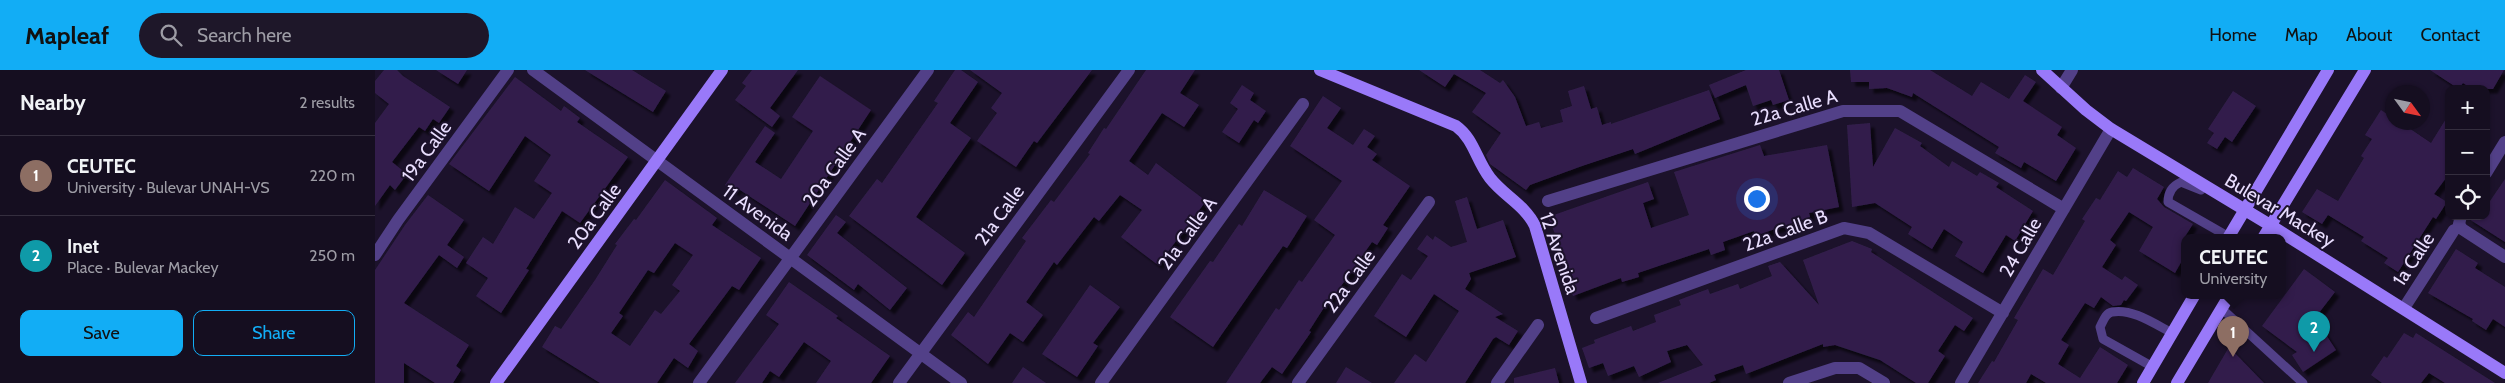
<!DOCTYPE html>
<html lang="en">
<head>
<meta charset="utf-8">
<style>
  :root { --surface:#150e20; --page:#1e1729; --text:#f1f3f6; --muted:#9d9ca5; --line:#342e3e; --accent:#12adf5 }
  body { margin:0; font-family:Cabin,sans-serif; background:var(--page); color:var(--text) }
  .controls { position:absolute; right:15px; top:15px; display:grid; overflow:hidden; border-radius:10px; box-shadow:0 1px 4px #0004 }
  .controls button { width:45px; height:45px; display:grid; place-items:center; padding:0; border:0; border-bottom:1px solid var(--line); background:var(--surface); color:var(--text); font:25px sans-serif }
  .compass { position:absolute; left:2010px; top:15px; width:45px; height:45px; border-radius:50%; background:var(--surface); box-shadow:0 1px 4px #0004; rotate:123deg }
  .you { position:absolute; left:1381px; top:128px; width:18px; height:18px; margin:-12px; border:4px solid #fff; border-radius:50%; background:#1a73e8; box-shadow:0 0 0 8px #1a73e833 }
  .badge { display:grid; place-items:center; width:32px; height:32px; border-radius:50%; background:var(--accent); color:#fff; font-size:16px; font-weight:700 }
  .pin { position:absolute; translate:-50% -41px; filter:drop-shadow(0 1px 2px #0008) }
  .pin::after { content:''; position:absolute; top:26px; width:18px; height:15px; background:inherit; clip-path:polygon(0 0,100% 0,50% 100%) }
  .popup { position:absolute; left:1806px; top:164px; width:105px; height:65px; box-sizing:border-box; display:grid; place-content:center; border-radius:10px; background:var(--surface); filter:drop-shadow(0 1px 4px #0005); font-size:16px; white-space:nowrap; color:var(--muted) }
  .popup b { font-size:19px; color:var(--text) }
  .popup::after { content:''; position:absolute; left:50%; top:100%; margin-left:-10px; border:10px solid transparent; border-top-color:var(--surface) }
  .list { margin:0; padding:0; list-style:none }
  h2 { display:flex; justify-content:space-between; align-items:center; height:65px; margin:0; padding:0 20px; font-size:21px }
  h2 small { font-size:16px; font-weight:400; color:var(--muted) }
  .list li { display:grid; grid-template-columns:32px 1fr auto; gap:15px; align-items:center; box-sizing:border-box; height:80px; padding:0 20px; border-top:1px solid var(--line) }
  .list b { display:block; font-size:19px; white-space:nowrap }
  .list p { margin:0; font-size:16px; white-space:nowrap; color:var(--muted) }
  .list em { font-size:16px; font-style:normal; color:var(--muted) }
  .actions { display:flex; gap:10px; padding:15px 20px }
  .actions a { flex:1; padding:11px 0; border:1px solid var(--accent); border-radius:10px; text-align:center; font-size:18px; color:var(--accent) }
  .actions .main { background:var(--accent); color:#111 }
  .icon { flex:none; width:28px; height:28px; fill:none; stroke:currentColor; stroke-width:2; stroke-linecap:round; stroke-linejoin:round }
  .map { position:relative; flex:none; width:2130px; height:313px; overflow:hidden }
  header { display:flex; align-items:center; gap:30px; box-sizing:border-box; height:70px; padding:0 25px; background:var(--accent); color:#111 }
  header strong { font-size:24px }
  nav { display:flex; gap:28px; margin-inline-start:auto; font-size:18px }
  .search { width:350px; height:45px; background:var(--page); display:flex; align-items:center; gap:12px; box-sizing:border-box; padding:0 18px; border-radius:28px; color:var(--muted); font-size:19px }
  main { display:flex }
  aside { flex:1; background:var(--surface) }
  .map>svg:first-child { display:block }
  .building { fill:#321f4b; fill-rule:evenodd; filter:url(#shadow) }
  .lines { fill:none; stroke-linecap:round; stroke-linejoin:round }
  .lane { stroke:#524088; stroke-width:9 }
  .street { stroke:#524088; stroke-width:12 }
  .secondary { stroke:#9979f9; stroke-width:12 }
  .labels { text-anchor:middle; stroke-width:4; stroke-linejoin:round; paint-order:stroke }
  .street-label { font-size:19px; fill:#e9defe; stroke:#1c122b }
</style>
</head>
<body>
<header>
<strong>Mapleaf</strong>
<div class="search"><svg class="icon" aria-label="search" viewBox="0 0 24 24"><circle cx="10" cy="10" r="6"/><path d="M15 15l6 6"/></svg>Search here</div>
<nav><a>Home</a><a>Map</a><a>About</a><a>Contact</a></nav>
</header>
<main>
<aside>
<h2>Nearby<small>2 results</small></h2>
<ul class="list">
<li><span class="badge" style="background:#8d6e63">1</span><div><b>CEUTEC</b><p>University · Bulevar UNAH-VS</p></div><em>220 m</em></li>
<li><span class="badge" style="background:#0f9aa8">2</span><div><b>Inet</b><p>Place · Bulevar Mackey</p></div><em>250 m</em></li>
</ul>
<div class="actions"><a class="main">Save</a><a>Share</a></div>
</aside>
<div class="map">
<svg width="2130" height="313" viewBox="0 0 2130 313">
  <defs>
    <filter id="shadow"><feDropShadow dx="4.5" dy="4.5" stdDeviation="1" flood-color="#0009"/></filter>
  </defs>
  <rect width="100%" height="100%" fill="#1c122b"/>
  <path class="building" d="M9,0H22L28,6L75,37L64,53L58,49L50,61L44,57L17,92L32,104L20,120L15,115L0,136V53L14,34L0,23V11Z
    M61,0H92L83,14Z
    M210,0H257L291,21L278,42Z
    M377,0H423L395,38L405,46L397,57L360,30L371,16L367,13Z
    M580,0H586L603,12L575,53L596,68L541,147L590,183L567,215L474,146L502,109L507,113L563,33L559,31Z
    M595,0H717L662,73L659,71L641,97L602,71L622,43L616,38L627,23Z
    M771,0H820L805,23L824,35L809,57L787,43L754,91L773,105L781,93L831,131L783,195L746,167L767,140L745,125L724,151L719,147L682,195L679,192L651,232L668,245L648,272L635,263L613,294L576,265L593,242L599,247L651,171L647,168L676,130L679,132L715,84L713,83L729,58L731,59Z
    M1044,0H1105L1125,13L1128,10L1140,27L1151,56L1164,52L1166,58L1188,52L1185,40L1197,36L1193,21L1209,16L1216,39L1222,37L1227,55L1236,52V54L1334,20L1345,49L1260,84L1258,79L1207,96L1155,115L1151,120L1115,94L1111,85L1126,63L1097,42L1111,23L1079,4L1070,17Z
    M1371,0H1404L1414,30L1398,35L1396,30L1378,36L1371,15L1340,28L1334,15Z
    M1475,0H1555L1597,26L1606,12L1634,29L1650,5L1661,12L1648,31L1687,57L1682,65L1701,78L1681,111L1649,92L1646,98L1620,83L1624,77L1538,23L1537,27L1512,18L1494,19V12H1476Z
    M2055,0H2129L2118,19H2097L2088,13L2084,19Z
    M445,6L496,40L420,156L362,118L360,122L350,115L390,56L400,63L380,92L406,109L438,61L417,47Z
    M140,7L186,41L189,36L205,48L202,52L253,87L205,153L187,141L151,199L154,200L126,243L101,226L113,208L91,193L108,167L118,174L140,137L159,149L177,123L159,111L176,85L150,66L114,121L74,94Z
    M867,15L879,23L875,30L891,41L883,53L879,50L864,73L847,62L863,39L855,33Z
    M1858,21L1881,36L1857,72L1850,67L1842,79L1832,73L1839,63L1833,59Z
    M948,26L966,38L952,58L978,75L989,59L1000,66L992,77L1002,84L997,90L1035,116L1008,155L1013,158L1002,175L997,172L959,226L957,225L934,261L936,262L907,304L897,297L885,313H851L901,238L904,240L924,210L927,212L960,165L939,150L967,111L915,76Z
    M2006,40L2018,48V52H2025L2056,73L2074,44V93L2071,108L2059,124L2072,132L2061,149L2058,147L2023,202L2009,193L2013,188L1986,171L1989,167L1953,145L1947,154L1927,142L1942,119L1963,131L1989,88L1986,86L1997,69L1990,65Z
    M1495,53L1498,97L1520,58L1547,73L1545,76L1574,97L1577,91L1602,106L1605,102L1624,113L1621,117L1658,141L1640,171L1631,165L1608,203L1580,186L1588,172L1569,159L1557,179L1533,164L1537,157L1500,133L1477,137L1472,55Z
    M1385,75L1389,86L1452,75L1464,137L1434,143L1435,147L1380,166L1379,161L1348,172L1350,180L1336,185L1334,179L1263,203L1264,207L1247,212L1246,208L1198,226L1192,210L1198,207L1173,147L1273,112L1279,129L1268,133L1276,158L1314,145L1299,102Z
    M1758,98L1789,117L1782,129L1789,137L1818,154L1809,168V187L1800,203L1764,181L1778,157L1754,142L1735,170L1741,175L1727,197L1747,210L1750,206L1763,215L1751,231L1749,230L1746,235L1738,236L1726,227L1719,238L1710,233L1686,270L1694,275L1683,294L1705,308L1725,277L1753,295L1742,313H1671L1656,304L1651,313H1603L1617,291L1619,292L1643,250L1639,248L1668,199L1678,205L1710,151L1707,149L1721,128L1725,130L1743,101L1752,107Z
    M2130,109V172L2094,149V146H2111V137Z
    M290,110L342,148L337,155L386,188L364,220L357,216L314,274L323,281L313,298L299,288L282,313H225L167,277L180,256L186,259L220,210L242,175L240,174L259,149L261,150ZM300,173L318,185L297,215L305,221L286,244L280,240L255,276L236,263L248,246L244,243L273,200L279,203Z
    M889,120L932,146L912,178L908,176L838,277L795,247L835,191L838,192L864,154L867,156Z
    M53,125L89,150L72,175L89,187L82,198L64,185L29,233L94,275L81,296L86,300L78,313H60L29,293V313H0V200L30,155Z
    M1092,127L1102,159L1128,150L1141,187L1094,203L1096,209L1090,219L1128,244L1120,247L1143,261L1134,275L1121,267L1118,269L1090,313H1019L1040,284L1051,292L1084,241L1059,224L1031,267L999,246L1027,204L1036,210L1053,186L1042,179L1052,165L1058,170L1060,166L1076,177L1092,172L1080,131Z
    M461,145L471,152L462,163L532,218L515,240L483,214L479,220L432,185Z
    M1477,171L1497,179L1496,182L1598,248L1589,261L1580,255L1563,281L1570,286L1553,313H1541L1505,290L1460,275L1448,277V274L1371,304L1368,295L1339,305L1341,310L1334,313H1283L1328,295L1312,275L1292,281L1296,292L1264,307L1259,296L1233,306L1228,293L1214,298L1207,278L1220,273L1219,270L1256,256L1258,261L1281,252L1279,245L1306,235L1304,230L1333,219L1335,224L1363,214L1365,219L1397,206L1393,196L1405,192L1444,235L1428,190Z
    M2081,179L2103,193L2100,198L2130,217V257L2118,249L2111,260L2097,251L2098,249L2053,223Z
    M1929,199L1960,222L1940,248L1961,280L1928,302L1917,285L1922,282L1887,256Z
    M414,212L463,246L461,248L515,286L496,313H441L456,291L429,272L404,307L395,301L387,313H360L404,254L391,245Z
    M715,215L745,237L718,273L723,276L702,307L667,284Z
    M2029,263L2038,268L2041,263L2120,313H2070L2054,303L2046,313H2007L1996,305L2009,286L2012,288Z
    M1854,277L1889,313H1833Z
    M648,297L671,313H637Z
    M971,297L997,313H961Z
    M1180,298L1184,313H1139V308Z"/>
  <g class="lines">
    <path class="lane" d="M1826,120L1806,112C1797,116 1793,123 1793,132L1854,167
      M1846,238L1928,313
      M1778,297L1728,269L1725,257C1728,252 1730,243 1737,242C1757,238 1780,254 1797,263"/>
    <path class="street" d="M158,0L586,313
      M1686,18L1697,0
      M2111,103L2130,72
      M1173,131L1468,41H1525L1689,139
      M2086,146L2084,154L2087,159L2130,187
      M0,185L23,150L133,0
      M2029,238L2079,160
      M1221,248L1469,158L1494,163L1628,243
      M324,313L553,0
      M524,313L754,0
      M726,313L928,34
      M923,313L1054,132
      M1122,313L1163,255
      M1414,313L1460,298H1484L1509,313
      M1586,313L1736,59"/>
    <path class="secondary" d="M945,0L1081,56C1099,69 1101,90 1115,108C1129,126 1150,135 1160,156L1206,313
      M1667,0L1711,40L1736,59L1895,155L2130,303
      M1853,168L1953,0
      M1888,168L1990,0
      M121,313L347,0
      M1768,313L1819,226
      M1802,313L1854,226"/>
  </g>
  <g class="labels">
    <g class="street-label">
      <text transform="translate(1419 37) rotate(-16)" y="7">22a Calle A</text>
      <text transform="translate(51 81) rotate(-54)" y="7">19a Calle</text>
      <text transform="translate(459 97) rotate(-54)" y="7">20a Calle A</text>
      <text transform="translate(1905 140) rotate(31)" y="7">Bulevar Mackey</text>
      <text transform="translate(383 142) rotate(36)" y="7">11 Avenida</text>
      <text transform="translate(624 145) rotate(-54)" y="7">21a Calle</text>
      <text transform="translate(219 146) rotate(-54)" y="7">20a Calle</text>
      <text transform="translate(1410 160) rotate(-20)" y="7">22a Calle B</text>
      <text transform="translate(812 163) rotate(-54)" y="7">21a Calle A</text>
      <text transform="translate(1645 177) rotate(-60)" y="7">24 Calle</text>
      <text transform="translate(1185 183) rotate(71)" y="7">12 Avenida</text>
      <text transform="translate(2038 189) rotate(-57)" y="7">1a Calle</text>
      <text transform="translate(974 211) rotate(-54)" y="7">22a Calle</text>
    </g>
  </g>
</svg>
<div class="controls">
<button>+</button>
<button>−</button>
<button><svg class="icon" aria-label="locate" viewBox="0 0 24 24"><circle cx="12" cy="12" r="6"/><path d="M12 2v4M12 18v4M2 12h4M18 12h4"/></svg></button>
</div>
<svg class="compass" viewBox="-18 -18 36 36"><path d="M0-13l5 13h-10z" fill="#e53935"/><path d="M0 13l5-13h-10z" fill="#9d9ca5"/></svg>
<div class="you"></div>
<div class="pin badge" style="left:1858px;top:287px;background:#8d6e63">1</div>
<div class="popup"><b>CEUTEC</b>University</div>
<div class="pin badge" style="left:1939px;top:282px;background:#0f9aa8">2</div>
</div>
</main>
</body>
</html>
